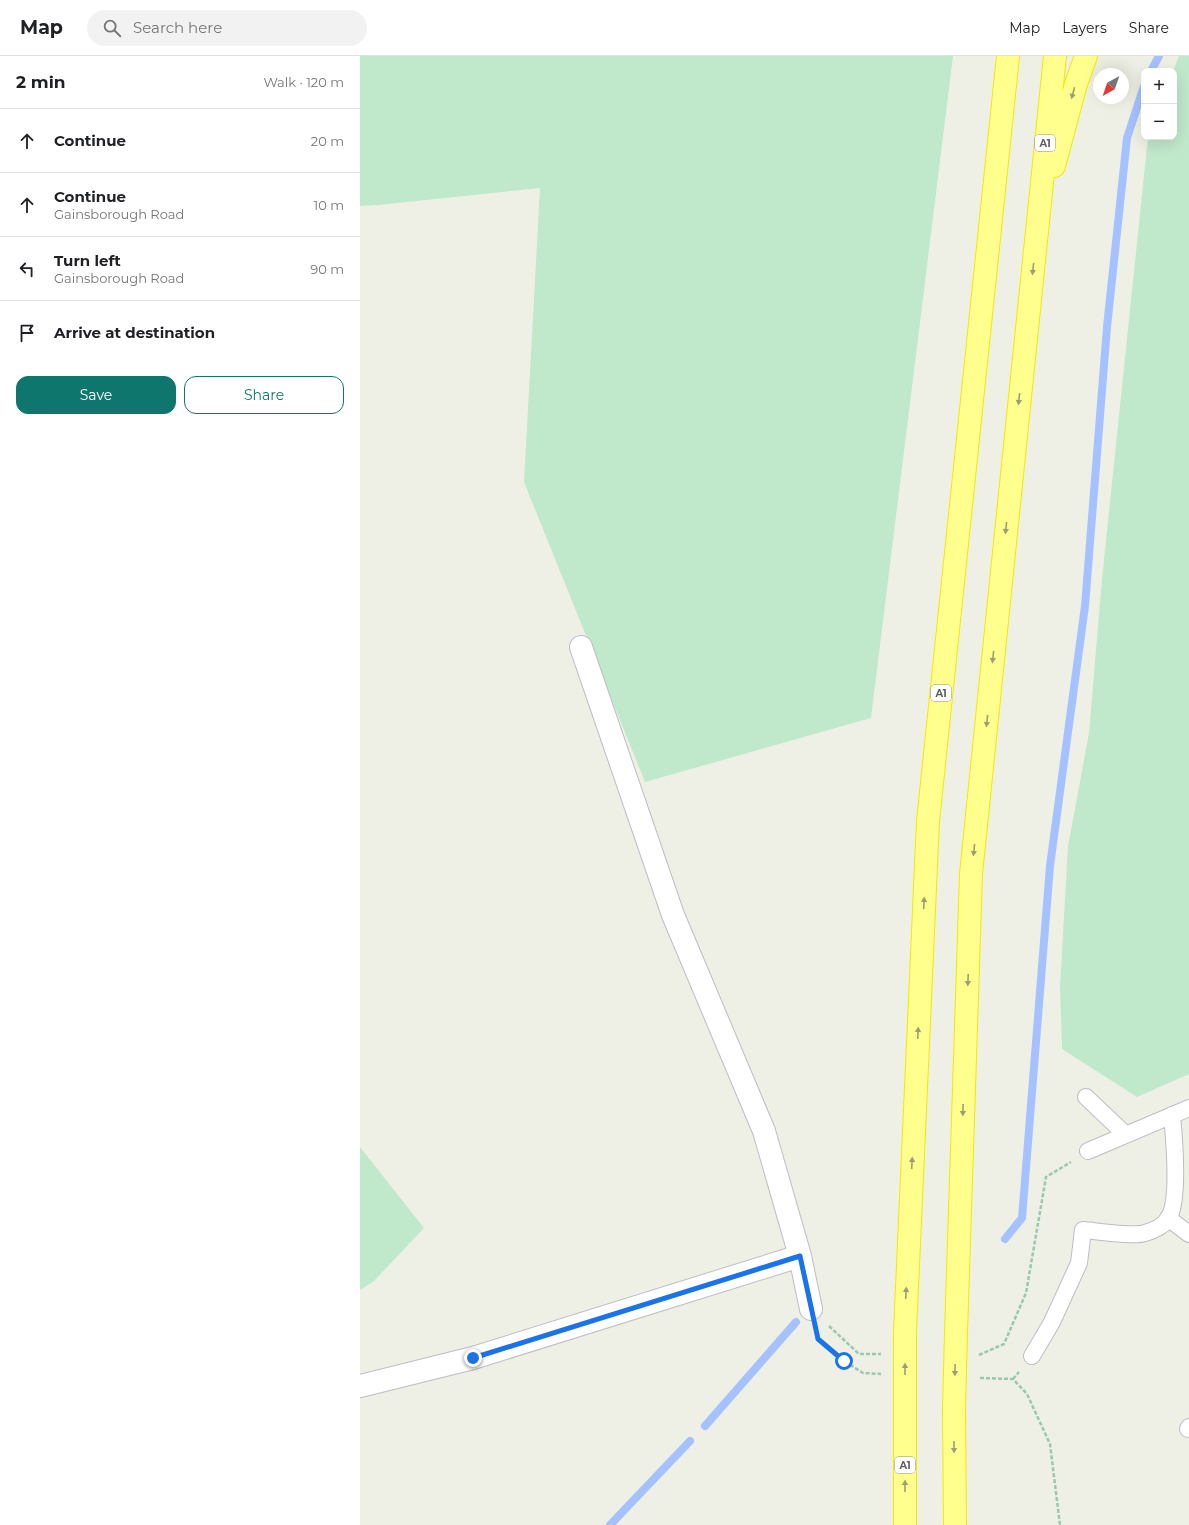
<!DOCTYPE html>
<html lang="en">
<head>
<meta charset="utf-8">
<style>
  :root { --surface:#fff; --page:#f2f2f2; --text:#202124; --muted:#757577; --line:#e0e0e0; --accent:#0f766e }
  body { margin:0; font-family:Montserrat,sans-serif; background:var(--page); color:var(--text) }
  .controls { position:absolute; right:12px; top:12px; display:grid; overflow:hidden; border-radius:8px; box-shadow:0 4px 16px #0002 }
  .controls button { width:36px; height:36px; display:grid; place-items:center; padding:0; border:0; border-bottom:1px solid var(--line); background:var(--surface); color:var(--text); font:20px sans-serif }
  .compass { position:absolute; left:733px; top:12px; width:36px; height:36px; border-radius:50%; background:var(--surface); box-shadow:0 4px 16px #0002; rotate:220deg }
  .stop { position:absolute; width:12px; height:12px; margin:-9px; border:3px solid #1a73e8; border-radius:50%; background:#fff }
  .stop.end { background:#1a73e8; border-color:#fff; box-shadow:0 1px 4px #0008 }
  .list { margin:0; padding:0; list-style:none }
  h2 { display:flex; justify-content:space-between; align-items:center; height:52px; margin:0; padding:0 16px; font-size:17px }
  h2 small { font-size:13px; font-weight:400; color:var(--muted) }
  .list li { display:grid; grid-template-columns:26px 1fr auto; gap:12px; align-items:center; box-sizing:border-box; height:64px; padding:0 16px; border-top:1px solid var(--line) }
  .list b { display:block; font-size:15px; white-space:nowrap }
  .list p { margin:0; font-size:13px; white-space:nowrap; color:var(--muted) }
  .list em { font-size:13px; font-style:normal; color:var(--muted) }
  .actions { display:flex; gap:8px; padding:12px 16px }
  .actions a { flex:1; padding:9px 0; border:1px solid var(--accent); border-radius:12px; text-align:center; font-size:14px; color:var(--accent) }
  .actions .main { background:var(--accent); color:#fff }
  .icon { flex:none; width:22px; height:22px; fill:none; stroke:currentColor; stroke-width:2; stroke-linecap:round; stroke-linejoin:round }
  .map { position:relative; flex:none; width:829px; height:1469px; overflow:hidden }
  header { display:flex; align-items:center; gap:24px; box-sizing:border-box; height:56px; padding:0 20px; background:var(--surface); border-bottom:1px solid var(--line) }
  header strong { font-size:19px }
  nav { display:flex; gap:22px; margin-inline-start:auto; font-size:14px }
  .search { width:280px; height:36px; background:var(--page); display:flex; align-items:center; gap:10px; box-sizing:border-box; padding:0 14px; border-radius:22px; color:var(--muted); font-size:15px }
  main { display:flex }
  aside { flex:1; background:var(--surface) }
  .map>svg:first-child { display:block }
  .green { fill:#c0e8cb }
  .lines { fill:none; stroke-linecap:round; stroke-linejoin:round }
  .stream { stroke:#a5c1ff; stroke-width:8 }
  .lane-casing { stroke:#bcbdc4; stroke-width:18 }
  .street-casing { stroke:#bcbdc4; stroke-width:24 }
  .highway-casing { stroke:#f4e800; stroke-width:24 }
  .path { stroke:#98c7b2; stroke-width:2.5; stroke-dasharray:4 2; stroke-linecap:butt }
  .lane { stroke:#fff; stroke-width:16 }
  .street { stroke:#fff; stroke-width:22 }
  .highway { stroke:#feff8c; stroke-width:22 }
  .highway-bridge-casing { stroke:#f4e800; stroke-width:24; stroke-linecap:butt }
  .highway-bridge { stroke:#feff8c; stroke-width:22 }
  .oneway { fill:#9d9e75 }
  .route { stroke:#1a73e8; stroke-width:5 }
  .labels { text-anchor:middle; stroke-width:3; stroke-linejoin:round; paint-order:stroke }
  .shield { fill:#fff; stroke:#8d8e94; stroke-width:1 }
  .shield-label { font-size:10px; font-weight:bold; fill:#5c5e66 }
</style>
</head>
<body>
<header>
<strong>Map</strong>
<div class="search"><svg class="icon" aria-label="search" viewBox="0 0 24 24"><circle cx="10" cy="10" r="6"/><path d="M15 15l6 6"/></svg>Search here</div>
<nav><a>Map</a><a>Layers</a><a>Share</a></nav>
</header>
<main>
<aside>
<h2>2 min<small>Walk · 120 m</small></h2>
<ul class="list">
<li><svg class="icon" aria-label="ahead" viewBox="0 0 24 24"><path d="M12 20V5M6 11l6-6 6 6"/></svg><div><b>Continue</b></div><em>20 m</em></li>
<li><svg class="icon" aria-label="ahead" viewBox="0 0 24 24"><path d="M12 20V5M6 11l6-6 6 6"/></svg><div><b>Continue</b><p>Gainsborough Road</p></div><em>10 m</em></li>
<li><svg class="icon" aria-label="left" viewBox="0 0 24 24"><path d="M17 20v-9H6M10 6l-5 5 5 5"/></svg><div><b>Turn left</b><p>Gainsborough Road</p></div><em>90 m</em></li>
<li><svg class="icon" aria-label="arrive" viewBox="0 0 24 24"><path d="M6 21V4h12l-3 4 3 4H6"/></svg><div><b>Arrive at destination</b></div></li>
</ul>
<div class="actions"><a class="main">Save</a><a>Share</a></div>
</aside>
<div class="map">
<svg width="829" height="1469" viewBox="0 0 829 1469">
  <rect width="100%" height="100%" fill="#eff0e5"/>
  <path class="green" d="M0,0H593L511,662L285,726L164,426L180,132L18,149L0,150Z
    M819,0H829V1018L777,1041L702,993L700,931L708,790L729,677L742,523L788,81H814L813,15Z
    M0,1091L64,1172L14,1225L0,1234Z"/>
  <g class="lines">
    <path class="stream" d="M791,15L799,0
      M645,1183L662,1162L690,810L725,550L747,271L767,82L784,30
      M345,1370L436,1266
      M250,1469L330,1385"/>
    <g class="lane-casing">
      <path id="lane" d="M726,1041L766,1079
        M728,1095L829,1052
        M808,1162L829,1178
        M672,1300L692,1266L719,1207L723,1174C736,1175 774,1181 785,1177C793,1175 803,1170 808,1163C820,1146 814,1080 812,1059
        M828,1373L829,1371"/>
    </g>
    <g class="street-casing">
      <path id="street" d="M221,591L313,859L404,1075L440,1200
        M0,1330L113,1302L440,1200L451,1253"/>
    </g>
    <g class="highway-casing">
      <path id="highway" d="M694,110L716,28L726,0
        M545,1276L568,765L648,0
        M596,1277L611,818L695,0
        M545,1349V1469
        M594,1352L595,1469"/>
    </g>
    <path class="path" d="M469,1270L499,1298H521
      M456,1277L457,1283L484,1305L503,1317L521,1318
      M619,1299L644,1288L666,1237L686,1121L711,1106
      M620,1322L653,1323L667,1338L690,1388L700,1469
      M653,1323L659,1316"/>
    <use href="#lane" class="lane"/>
    <use href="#street" class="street"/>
    <use href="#highway" class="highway"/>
    <g class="highway-bridge-casing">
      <path id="highway-bridge" d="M545,1276V1349
        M594,1352L596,1277"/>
    </g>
    <use href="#highway-bridge" class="highway-bridge"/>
  </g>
  <defs><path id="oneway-solid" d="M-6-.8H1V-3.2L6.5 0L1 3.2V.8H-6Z"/></defs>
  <g class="oneway">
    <use href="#oneway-solid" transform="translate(713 37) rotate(105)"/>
    <use href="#oneway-solid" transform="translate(673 213) rotate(96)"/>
    <use href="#oneway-solid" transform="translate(659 343) rotate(96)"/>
    <use href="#oneway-solid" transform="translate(646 472) rotate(96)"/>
    <use href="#oneway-solid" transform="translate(633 601) rotate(96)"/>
    <use href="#oneway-solid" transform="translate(627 665) rotate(96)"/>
    <use href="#oneway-solid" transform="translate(614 794) rotate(96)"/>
    <use href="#oneway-solid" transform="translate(564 847) rotate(-87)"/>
    <use href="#oneway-solid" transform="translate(608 924) rotate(92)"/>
    <use href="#oneway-solid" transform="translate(558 977) rotate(-87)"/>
    <use href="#oneway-solid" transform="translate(603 1054) rotate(92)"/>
    <use href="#oneway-solid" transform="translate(552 1107) rotate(-87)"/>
    <use href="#oneway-solid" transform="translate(546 1237) rotate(-87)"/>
    <use href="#oneway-solid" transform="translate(545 1313) rotate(-90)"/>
    <use href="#oneway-solid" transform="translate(595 1314) rotate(91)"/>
    <use href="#oneway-solid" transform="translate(594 1391) rotate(89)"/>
    <use href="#oneway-solid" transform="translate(545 1430) rotate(-90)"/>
  </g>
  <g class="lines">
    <path class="route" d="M113,1302L440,1200L458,1283L484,1305"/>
  </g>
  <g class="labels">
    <g class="shield">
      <rect x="675" y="79" width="20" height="16" rx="3"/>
      <rect x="571" y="629" width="20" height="16" rx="3"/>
      <rect x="535" y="1401" width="20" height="16" rx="3"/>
    </g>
    <g class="shield-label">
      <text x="685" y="91">A1</text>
      <text x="581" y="641">A1</text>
      <text x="545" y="1413">A1</text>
    </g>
  </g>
</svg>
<div class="controls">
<button>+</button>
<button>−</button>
</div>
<svg class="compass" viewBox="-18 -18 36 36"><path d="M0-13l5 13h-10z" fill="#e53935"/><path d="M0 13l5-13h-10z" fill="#757577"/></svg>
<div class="stop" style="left:484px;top:1305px"></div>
<div class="stop end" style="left:113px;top:1302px"></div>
</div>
</main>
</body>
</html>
